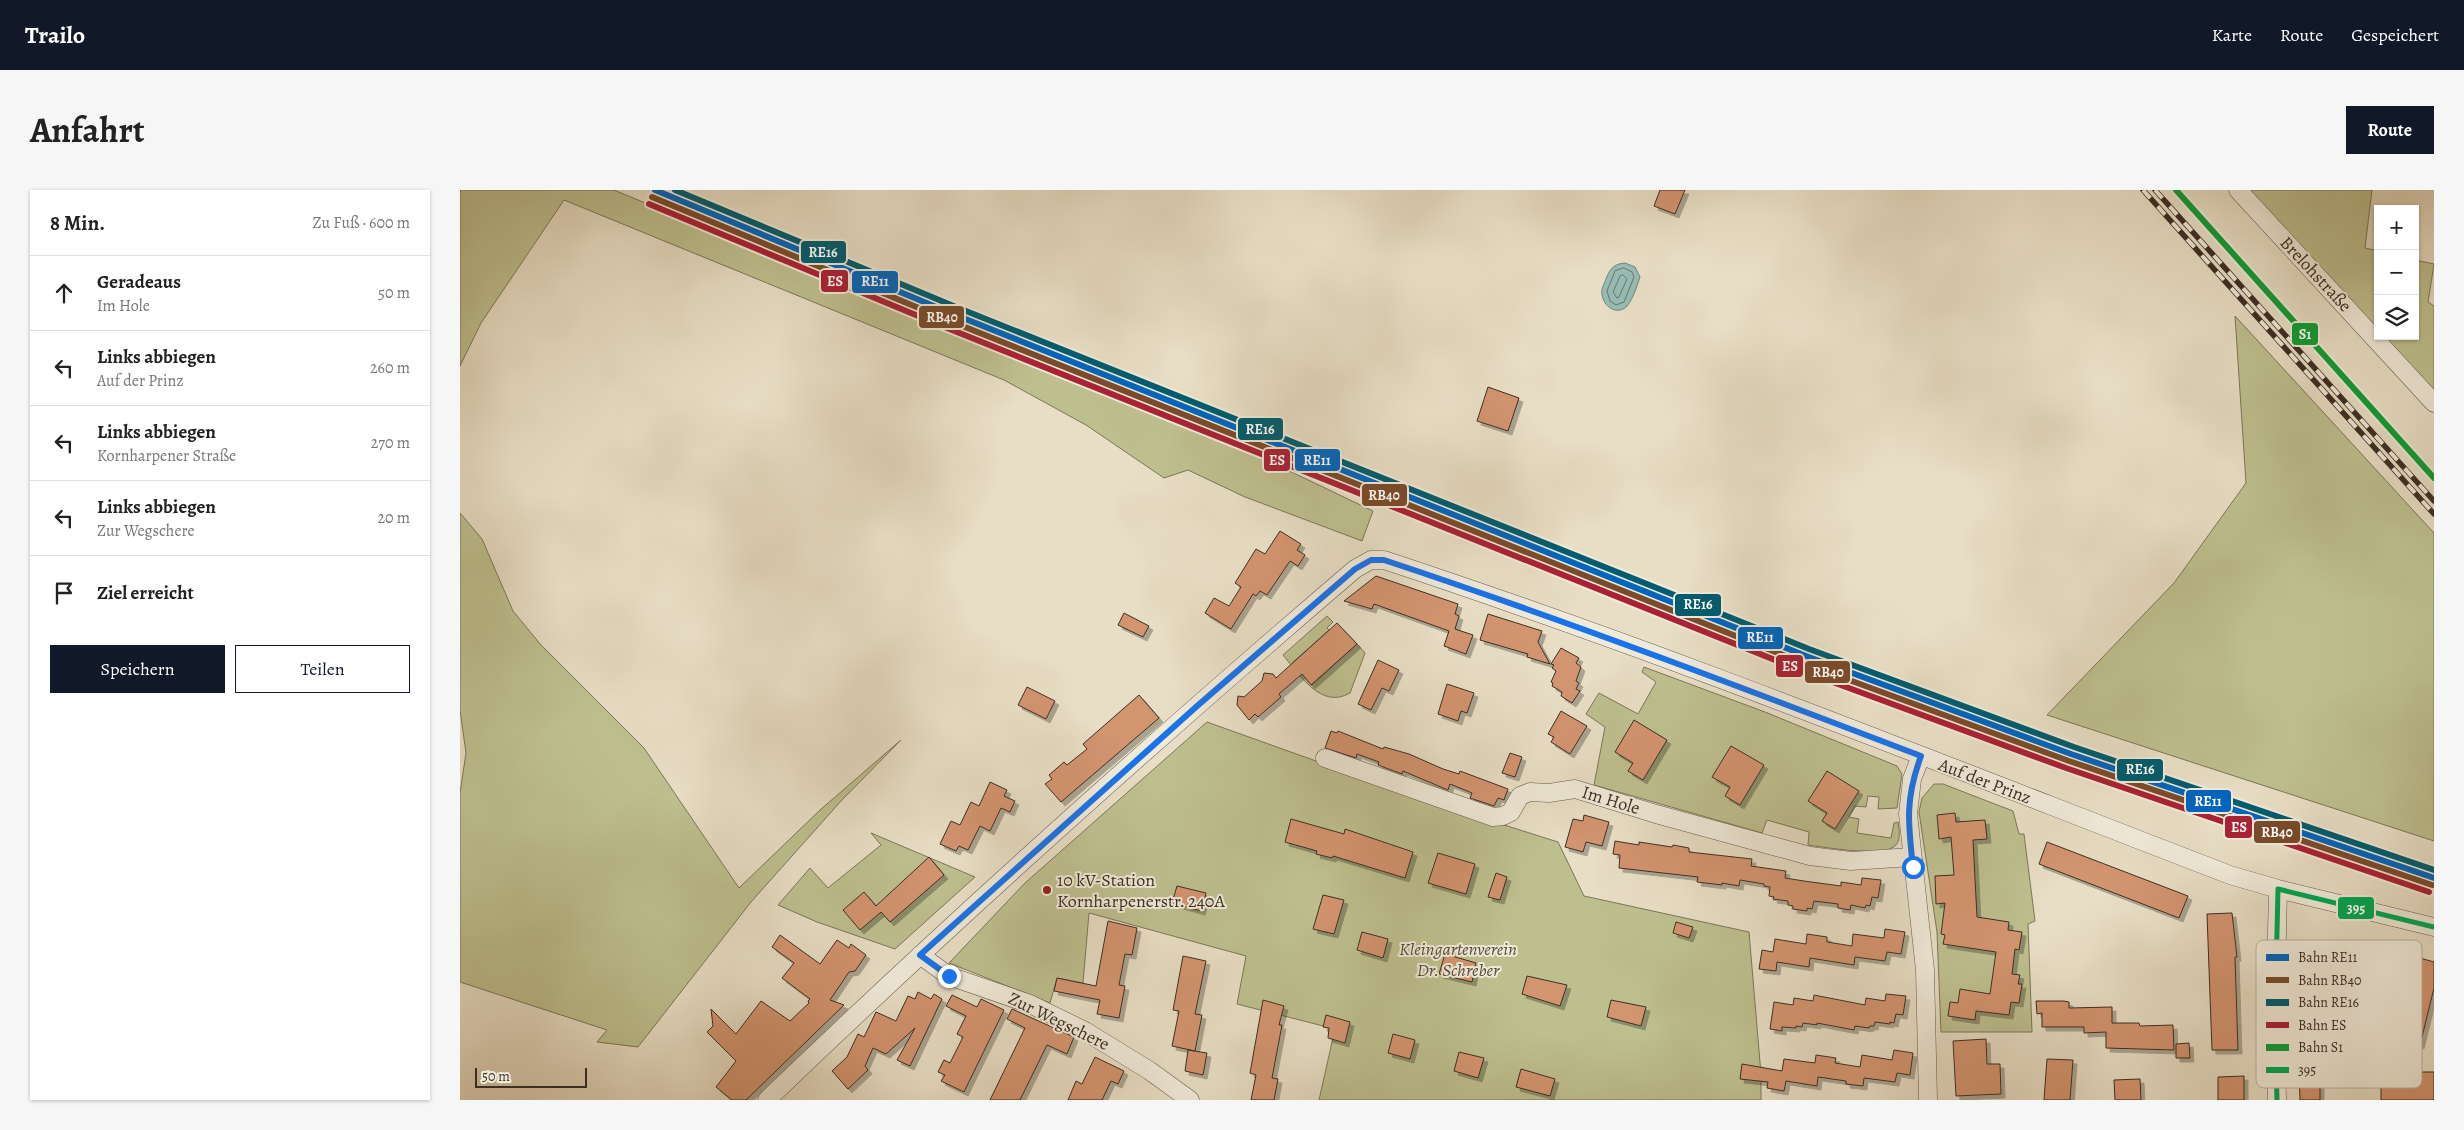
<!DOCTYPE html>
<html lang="de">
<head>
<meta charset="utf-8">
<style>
  :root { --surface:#fff; --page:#f6f6f6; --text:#222; --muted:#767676; --line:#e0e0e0; --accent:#111827 }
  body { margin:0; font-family:Alegreya,serif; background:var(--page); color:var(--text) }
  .controls { position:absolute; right:15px; top:15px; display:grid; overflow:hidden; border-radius:0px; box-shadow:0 1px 4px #0004 }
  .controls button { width:45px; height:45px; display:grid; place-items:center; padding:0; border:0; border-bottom:1px solid var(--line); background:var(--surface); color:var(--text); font:25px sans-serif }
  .scale { position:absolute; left:15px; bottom:12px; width:112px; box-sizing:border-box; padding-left:5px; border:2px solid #3b2e25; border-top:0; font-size:14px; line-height:18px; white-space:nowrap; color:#3b2e25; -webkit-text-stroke:4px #f0ead9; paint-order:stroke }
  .stop { position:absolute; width:15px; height:15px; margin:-11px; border:4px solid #1a73e8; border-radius:50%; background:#fff }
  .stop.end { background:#1a73e8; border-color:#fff; box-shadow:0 1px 5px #0008 }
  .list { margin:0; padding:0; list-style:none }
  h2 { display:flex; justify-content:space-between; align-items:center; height:65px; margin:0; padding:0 20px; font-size:21px }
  h2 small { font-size:16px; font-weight:400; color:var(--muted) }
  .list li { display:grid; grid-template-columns:32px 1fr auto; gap:15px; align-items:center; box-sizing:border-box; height:75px; padding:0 20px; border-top:1px solid var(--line) }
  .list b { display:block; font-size:19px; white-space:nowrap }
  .list p { margin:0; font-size:16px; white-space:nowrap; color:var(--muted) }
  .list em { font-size:16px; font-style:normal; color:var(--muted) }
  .actions { display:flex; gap:10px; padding:15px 20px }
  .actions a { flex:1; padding:11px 0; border:1px solid var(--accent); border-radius:0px; text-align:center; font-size:18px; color:var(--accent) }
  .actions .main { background:var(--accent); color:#fff }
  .icon { flex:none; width:28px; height:28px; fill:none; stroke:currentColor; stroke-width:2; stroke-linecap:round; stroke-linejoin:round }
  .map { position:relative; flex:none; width:1974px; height:910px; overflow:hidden; border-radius:0px }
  header { display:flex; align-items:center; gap:30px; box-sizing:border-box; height:70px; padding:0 25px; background:var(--accent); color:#fff }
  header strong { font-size:24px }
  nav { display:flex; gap:28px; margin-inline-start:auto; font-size:18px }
  .intro { display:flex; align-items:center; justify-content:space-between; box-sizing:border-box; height:120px; padding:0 30px }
  h1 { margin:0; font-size:35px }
  .button { padding:12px 22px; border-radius:0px; background:var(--accent); color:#fff; font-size:18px; font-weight:700 }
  main { display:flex; gap:30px; padding:0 30px }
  aside { flex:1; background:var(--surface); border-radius:0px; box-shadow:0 1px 4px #0004 }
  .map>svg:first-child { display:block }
  .green { fill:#bebf8f; stroke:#7c765a }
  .water { fill:#97bcb4; stroke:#72837b }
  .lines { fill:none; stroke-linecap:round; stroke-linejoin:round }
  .shore { stroke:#69756c; stroke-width:1 }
  .building { fill:#d3946f; stroke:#3b2e25; filter:url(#shadow) }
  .minor-casing { stroke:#665a4d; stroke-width:19 }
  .minor { stroke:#f0ead9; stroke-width:18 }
  .rail-casing { stroke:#3b2e25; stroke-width:5.5 }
  .rail { stroke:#f0ead9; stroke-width:4; stroke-dasharray:11; stroke-linecap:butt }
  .bus-1-casing { stroke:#f0ead9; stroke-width:9 }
  .bus-1 { stroke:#00a651; stroke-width:5 }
  .rail-1-casing { stroke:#f0ead9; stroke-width:10 }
  .rail-2-casing { stroke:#f0ead9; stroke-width:10 }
  .rail-3-casing { stroke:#f0ead9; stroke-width:10 }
  .rail-4-casing { stroke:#f0ead9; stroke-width:10 }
  .rail-5-casing { stroke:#f0ead9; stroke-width:10 }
  .rail-1 { stroke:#0065bd; stroke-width:6 }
  .rail-2 { stroke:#7a4b2a; stroke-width:6 }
  .rail-3 { stroke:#005c6e; stroke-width:6 }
  .rail-4 { stroke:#aa2135; stroke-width:6 }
  .rail-5 { stroke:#109c37; stroke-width:6 }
  .route { stroke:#1a73e8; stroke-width:6 }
  .poi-dot { fill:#8f2418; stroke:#f0ead9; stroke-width:2 }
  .labels { text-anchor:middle; stroke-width:4; stroke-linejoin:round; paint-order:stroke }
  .street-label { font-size:18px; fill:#3b2e25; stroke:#f0ead9 }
  .poi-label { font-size:18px; fill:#3b2e25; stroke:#f0ead9; text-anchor:start }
  .park-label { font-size:18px; font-style:italic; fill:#554b3a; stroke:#f0ead9 }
  .key { fill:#f0ead9; stroke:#bab2a3; stroke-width:1 }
  .key-label { font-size:14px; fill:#3b2e25 }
  .line-badge { stroke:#f0ead9; stroke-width:2 }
  .badge-label { font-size:14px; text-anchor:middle; font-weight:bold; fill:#fff }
</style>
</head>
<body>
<header>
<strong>Trailo</strong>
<nav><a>Karte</a><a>Route</a><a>Gespeichert</a></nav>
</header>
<div class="intro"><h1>Anfahrt</h1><a class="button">Route</a></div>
<main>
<aside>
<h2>8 Min.<small>Zu Fuß · 600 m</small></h2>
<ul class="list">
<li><svg class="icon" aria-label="ahead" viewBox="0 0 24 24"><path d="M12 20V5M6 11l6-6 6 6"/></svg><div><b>Geradeaus</b><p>Im Hole</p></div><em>50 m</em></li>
<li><svg class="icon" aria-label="left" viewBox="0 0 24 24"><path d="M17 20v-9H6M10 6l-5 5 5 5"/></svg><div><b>Links abbiegen</b><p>Auf der Prinz</p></div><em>260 m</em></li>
<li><svg class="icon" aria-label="left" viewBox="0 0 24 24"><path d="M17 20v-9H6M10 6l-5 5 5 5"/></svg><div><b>Links abbiegen</b><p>Kornharpener Straße</p></div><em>270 m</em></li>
<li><svg class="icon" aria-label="left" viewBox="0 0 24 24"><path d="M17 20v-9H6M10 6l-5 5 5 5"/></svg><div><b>Links abbiegen</b><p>Zur Wegschere</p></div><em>20 m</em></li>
<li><svg class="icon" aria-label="arrive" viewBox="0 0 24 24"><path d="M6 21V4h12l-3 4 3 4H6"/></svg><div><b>Ziel erreicht</b></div></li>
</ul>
<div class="actions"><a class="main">Speichern</a><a>Teilen</a></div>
</aside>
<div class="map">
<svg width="1974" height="910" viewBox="0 0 1974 910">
  <defs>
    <filter id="shadow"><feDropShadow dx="4" dy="4" stdDeviation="0" flood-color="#0004"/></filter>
  </defs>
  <rect width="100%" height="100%" fill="#e8dec5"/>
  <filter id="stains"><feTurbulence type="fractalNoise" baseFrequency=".004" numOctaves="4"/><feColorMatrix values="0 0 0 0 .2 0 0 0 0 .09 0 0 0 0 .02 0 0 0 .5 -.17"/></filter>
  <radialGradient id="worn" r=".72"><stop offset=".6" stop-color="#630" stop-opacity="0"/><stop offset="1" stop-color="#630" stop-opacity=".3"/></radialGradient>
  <path class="green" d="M0,0H154L819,276L913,321L902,351L785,307L728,280L704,288L626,235L544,190L104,10L21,133L0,176Z
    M1787,0H1912L1905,58L1918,61V143Z
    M1955,70L1974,74L1968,112L1974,116V205L1920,146H1955Z
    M1775,126L1974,343V651L1587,525L1714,393L1786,293Z
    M0,323L22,349L53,421L81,455L184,558L279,698L360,620L441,550L381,611L291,712L178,857L137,852L147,840L0,792V603L6,563L0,520Z
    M867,426L873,432L867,438L869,440L832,473L852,495L897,454L905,463L890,503C861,520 839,484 823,465Z
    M1184,477L1305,522L1437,576L1442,584L1437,618L1418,619L1419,607L1408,606L1406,617L1395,616L1389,627L1399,629L1397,643L1431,648L1434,633L1438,632C1439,640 1441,649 1436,655C1425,668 1364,657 1348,655L1349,642L1307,630L1302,643L1134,595L1145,537L1126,524L1139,503L1178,524L1196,492L1182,482Z
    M747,532L965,610L1098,652L1124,706L1289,742L1301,884V910H859L875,839L777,814L786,766L629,723L623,793L597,788L590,813L489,773L565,693Z
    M1474,594H1483L1553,621L1559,644H1564L1575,731L1568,734L1572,842H1481L1477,742L1459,622L1462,608Z
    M411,643L515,687L435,759L357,732L318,715L350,678L368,698L421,655Z"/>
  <path class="water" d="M1165,73L1175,77L1180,87C1177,96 1173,109 1167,116C1158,126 1143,117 1142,104C1141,99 1144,94 1146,89C1150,79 1153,74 1165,73Z"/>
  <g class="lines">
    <path class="shore" d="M1164,78L1172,82L1174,87L1164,112L1156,115L1150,111L1147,101L1155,81Z
      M1163,85L1167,89L1159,107L1157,108L1153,102L1160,86Z"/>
  </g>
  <path class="building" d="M1200,0H1225L1215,24L1194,16Z
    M1028,197L1059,208L1048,241L1017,231Z
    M820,341L841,354L837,360L845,365L838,376L830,371L807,405L800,401L796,406L793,404L771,439L745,423L754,408L769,416L781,397L775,393L796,359L805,364Z
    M916,386L998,414L995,424L999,426L995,439L1013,445L1006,464L984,456L989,441L914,414L912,419L884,411Z
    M664,423L689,436L683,447L658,435Z
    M1028,424L1082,441L1078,452L1090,474L1067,467L1068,464L1020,450Z
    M877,433L897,454L851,495L842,484L819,504L821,507L798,527L795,524L789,530L777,515L778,506L784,507L802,491L804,483L813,484L816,488Z
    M1101,458L1119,468L1116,473L1121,477L1116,491L1119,493L1116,499L1120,501L1112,513L1101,506L1102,502L1092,496L1093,493L1091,492L1096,481L1092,478L1094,475L1091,474Z
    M918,470L939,480L929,501L922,498L911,520L898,514Z
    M987,494L1014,503L1007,523L1001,521L998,531L978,524Z
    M567,497L595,511L586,529L558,515Z
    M679,505L699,528L601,612L585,594L592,589L589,585L604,572L607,575L627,559L623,554Z
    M1101,521L1127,536L1110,564L1091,552L1094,547L1088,544Z
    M1174,530L1207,550L1183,590L1168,581L1173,573L1155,562Z
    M871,541L877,543L878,541L923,559L924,557L949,564L983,579L999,584L1000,581L1048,599L1044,610L1038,608L1034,616L1010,608L1012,603L990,594L988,600L943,581L942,584L918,575L919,572L897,564L896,568L865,558Z
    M1271,556L1304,575L1280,615L1265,606L1270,597L1252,587Z
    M1050,563L1062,567L1055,587L1042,583Z
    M1367,581L1399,601L1375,639L1362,631L1367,623L1348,611Z
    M530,592L547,600L544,606L555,611L550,622L541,618L530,641L520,636L508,660L499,656L496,661L480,654L491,631L500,635L511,612L519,616Z
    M1495,623L1496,632L1525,630L1527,649L1513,650L1517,727L1549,732L1548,740L1562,742L1559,760L1555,759L1552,784L1560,785L1558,794H1562L1559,813L1551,812L1549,825L1516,821L1515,830L1488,826L1490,812L1498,813L1500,799L1530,804L1536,762L1483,754L1485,745L1481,744L1485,713L1476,714L1475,686L1494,685L1491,647L1479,649L1477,625Z
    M1124,625L1149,632L1142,656L1126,652L1123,662L1105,657L1113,629L1123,631Z
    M831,629L884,644L885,639L953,662L945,688L873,666L872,668L856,664L857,661L825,652Z
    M1155,651L1179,655V652L1212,657L1213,655L1229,658V662L1292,669L1291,676L1326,681L1325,688L1344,691L1381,696V692L1401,695L1402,688L1421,690L1418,708L1412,707L1410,716L1406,715L1405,718L1391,715L1390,720L1378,718V714L1354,711L1352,719L1347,718V721L1333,719V716L1328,715V711L1313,709L1314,707L1309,706L1310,697L1304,696V694L1280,690L1279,696L1262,693V695L1237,692L1238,687L1159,678L1160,665L1153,664Z
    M1587,652L1728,706L1719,728L1579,674Z
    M978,663L1015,674L1006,704L968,693Z
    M469,667L484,685L430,732L421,722L400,740L383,720L404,702L416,716Z
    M1036,683L1047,687L1040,710L1028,707Z
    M717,696L746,703L741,721L712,713Z
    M863,705L884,710L874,744L853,739Z
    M1772,723L1777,767H1775L1778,860H1752L1747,724Z
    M648,731L677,738L672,765L665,764L659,795L665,796L659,828L637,824L640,810L594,801L597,788L636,796Z
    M1216,732L1233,737L1229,748L1213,743Z
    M1425,739L1445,742L1441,764L1427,762L1425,771L1395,767L1394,775L1350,768L1349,777L1317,772L1316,781L1299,779L1302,760L1313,762L1315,749L1346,754L1347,744L1367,747V752L1392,756L1393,744L1424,748Z
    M902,742L928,749L923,768L897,760Z
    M320,745L360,774L377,750L389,758L391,754L406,765L395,781L389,782L370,810L384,815L286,910H272L256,897L276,871L247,842L253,836L251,819L276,844L301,811L330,831L349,813L348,811L350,809L322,788L334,773L312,757Z
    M985,764L1016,773L1012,792L979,784Z
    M723,766L746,771L735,824L742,825L735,861L712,856L719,821L713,820Z
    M1960,768L1974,772V798L1960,855L1942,851L1947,822L1921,815L1924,803L1950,810Z
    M1067,786L1107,795L1100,816L1062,804Z
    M458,802L471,809L474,804L482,809L450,876L437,870L455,838L426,864L413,858L405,876L408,880L388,899L372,881L387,867L398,844L404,847L416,822L436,831L448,806L455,809Z
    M1426,804L1446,806L1443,825L1436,824L1434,833L1430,832V834L1415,832L1414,836H1410L1409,838L1395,836L1394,840L1357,833V835L1343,833L1342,837L1336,836V838L1322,837V841L1310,839L1314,812L1333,815L1334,808L1353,811L1354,805L1405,815L1406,808L1425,811Z
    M492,805L517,817L521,809L544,820L504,902L481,891L485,885L478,882L484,870L490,873L503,847L497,844L506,826L486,816Z
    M803,810L824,816L819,835H822L812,888L818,889L814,910H791L796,885L790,883Z
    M1151,810L1186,817L1181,836L1147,827Z
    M1576,811H1604L1609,812V818L1652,817V833H1679L1680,836L1713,835L1714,860L1646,858V842L1624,843V837H1582V823L1577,824Z
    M552,819L614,847L607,864L587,855L560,910H530L565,838L547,829Z
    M866,825L890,832L885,853L868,848L869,838L863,837Z
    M933,844L955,850L950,869L928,863Z
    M1859,848V867H1906V871H1950V882H1974V910H1921V891L1860,893V910H1840L1838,849Z
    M1526,849L1527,874H1540L1541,904L1496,906L1493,851Z
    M1729,853L1730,868H1716V854Z
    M728,860L747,863L743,885L725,881Z
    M1434,860L1453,863L1450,885L1437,883L1435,892L1404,888L1403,896L1386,894V891L1358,887L1357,896L1326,891L1324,901L1307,898L1308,892L1280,889L1282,874L1322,881L1324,869L1355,873L1356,865L1376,868L1375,873L1400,877L1402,865L1432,870Z
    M999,862L1024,868L1018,888L994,881Z
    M635,867L664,881L658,894L651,891L642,910H608L616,891L622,894Z
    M1587,869L1613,870L1610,910H1584Z
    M1061,879L1095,889L1090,906L1056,897Z
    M1784,886V910H1758V887Z
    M1680,889L1681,910H1655L1654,890Z"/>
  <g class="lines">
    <g class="minor-casing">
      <path id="minor" d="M1778,0L1974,213
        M1461,566L1452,589L1448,624L1465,780L1468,910
        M865,568L1033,627L1043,626L1051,622L1060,606L1070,602L1089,603L1115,599L1196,624L1350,666L1391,671L1452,667
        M460,765L489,786L570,814L625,841L690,881L730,910
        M307,910C497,727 694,551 895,379L911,370H924C1210,464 1489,577 1770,685L1818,699L1974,737
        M1817,910L1815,829L1818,699"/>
    </g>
    <use href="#minor" class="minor"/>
    <g class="rail-casing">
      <path id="rail" d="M1683,0L1974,324
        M1695,0L1974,311"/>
    </g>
    <use href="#rail" class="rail"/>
    <g class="bus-1-casing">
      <path id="bus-1" d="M1818,699L1974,737
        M1817,910L1815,829L1818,699"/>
    </g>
    <use href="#bus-1" class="bus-1"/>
    <g class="rail-1-casing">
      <path id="rail-1" d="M195,0L493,124L1346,466L1611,564L1974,688"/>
    </g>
    <g class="rail-2-casing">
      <path id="rail-2" d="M192,7L490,131L1343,473L1609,571L1972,695"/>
    </g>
    <g class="rail-3-casing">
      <path id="rail-3" d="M215,0L496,117L1349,459L1614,557L1974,680"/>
    </g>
    <g class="rail-4-casing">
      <path id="rail-4" d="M189,14L487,138L1340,480L1606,578L1969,702"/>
    </g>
    <g class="rail-5-casing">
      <path id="rail-5" d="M1716,0L1974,288"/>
    </g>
    <use href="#rail-1" class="rail-1"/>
    <use href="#rail-2" class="rail-2"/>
    <use href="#rail-3" class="rail-3"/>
    <use href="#rail-4" class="rail-4"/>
    <use href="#rail-5" class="rail-5"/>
  </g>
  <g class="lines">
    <path class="route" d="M489,786L460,765L736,517L895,379L911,370H924C1105,430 1283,498 1461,566C1445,609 1448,633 1453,677"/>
  </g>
  <circle class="poi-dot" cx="587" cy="700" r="5"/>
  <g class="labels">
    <g class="street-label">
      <text transform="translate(1856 84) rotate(47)" y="6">Brelohstraße</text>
      <text transform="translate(1525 591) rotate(21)" y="6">Auf der Prinz</text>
      <text transform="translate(1151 610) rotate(17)" y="6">Im Hole</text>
      <text transform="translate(599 831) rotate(26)" y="6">Zur Wegschere</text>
    </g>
    <g class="poi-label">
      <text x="597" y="696">10 kV-Station<tspan x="597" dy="21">Kornharpenerstr. 240A</tspan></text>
    </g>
    <g class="park-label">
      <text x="998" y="765">Kleingartenverein<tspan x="998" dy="21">Dr. Schreber</tspan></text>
    </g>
  </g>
  <rect x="1796" y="750" width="166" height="148" rx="8" class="key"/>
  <rect x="1806" y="764" width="23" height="7" fill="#0065bd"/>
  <rect x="1806" y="787" width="23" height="6" fill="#7a4b2a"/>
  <rect x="1806" y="809" width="23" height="7" fill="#005c6e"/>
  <rect x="1806" y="832" width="23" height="6" fill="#aa2135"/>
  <rect x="1806" y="854" width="23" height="7" fill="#109c37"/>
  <rect x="1806" y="877" width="23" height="6" fill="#00a651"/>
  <g class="key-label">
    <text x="1838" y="772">Bahn RE11</text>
    <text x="1838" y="795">Bahn RB40</text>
    <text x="1838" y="817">Bahn RE16</text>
    <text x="1838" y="840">Bahn ES</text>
    <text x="1838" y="862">Bahn S1</text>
    <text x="1838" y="885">395</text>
  </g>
  <g class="line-badge">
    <rect x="340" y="50" width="47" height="24" rx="5" fill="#005c6e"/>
    <rect x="360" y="79" width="29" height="24" rx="5" fill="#aa2135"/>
    <rect x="391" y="80" width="48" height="24" rx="5" fill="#0065bd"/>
    <rect x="458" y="115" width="47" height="24" rx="5" fill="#7a4b2a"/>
    <rect x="1831" y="132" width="28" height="24" rx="5" fill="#109c37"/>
    <rect x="777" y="227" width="47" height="24" rx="5" fill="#005c6e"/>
    <rect x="834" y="258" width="47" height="24" rx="5" fill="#0065bd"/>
    <rect x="803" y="258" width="28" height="24" rx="5" fill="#aa2135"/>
    <rect x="901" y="293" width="47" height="24" rx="5" fill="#7a4b2a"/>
    <rect x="1214" y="403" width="48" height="24" rx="5" fill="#005c6e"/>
    <rect x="1277" y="436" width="47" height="24" rx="5" fill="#0065bd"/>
    <rect x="1315" y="464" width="29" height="24" rx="5" fill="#aa2135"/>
    <rect x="1344" y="470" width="47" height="24" rx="5" fill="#7a4b2a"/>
    <rect x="1656" y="568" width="48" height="24" rx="5" fill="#005c6e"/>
    <rect x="1725" y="599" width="47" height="24" rx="5" fill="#0065bd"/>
    <rect x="1764" y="625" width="29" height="24" rx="5" fill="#aa2135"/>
    <rect x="1793" y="630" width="48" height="24" rx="5" fill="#7a4b2a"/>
    <rect x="1877" y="706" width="38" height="24" rx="5" fill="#00a651"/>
  </g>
  <g class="badge-label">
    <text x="363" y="67">RE16</text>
    <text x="375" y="96">ES</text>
    <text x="415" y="96">RE11</text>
    <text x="482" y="132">RB40</text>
    <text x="1845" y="149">S1</text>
    <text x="800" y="244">RE16</text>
    <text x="857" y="275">RE11</text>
    <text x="817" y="275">ES</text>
    <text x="924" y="310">RB40</text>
    <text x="1238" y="419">RE16</text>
    <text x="1300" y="452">RE11</text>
    <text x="1330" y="481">ES</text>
    <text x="1368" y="487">RB40</text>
    <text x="1680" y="584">RE16</text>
    <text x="1748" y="616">RE11</text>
    <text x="1779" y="642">ES</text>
    <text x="1817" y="647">RB40</text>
    <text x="1896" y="723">395</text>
  </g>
  <rect width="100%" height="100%" filter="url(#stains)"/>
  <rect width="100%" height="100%" fill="url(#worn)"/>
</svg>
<div class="controls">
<button>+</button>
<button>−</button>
<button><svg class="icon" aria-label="layers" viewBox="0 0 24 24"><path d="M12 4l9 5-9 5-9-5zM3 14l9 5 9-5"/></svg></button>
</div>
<div class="scale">50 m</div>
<div class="stop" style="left:1453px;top:677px"></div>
<div class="stop end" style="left:489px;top:786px"></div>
</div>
</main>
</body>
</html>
